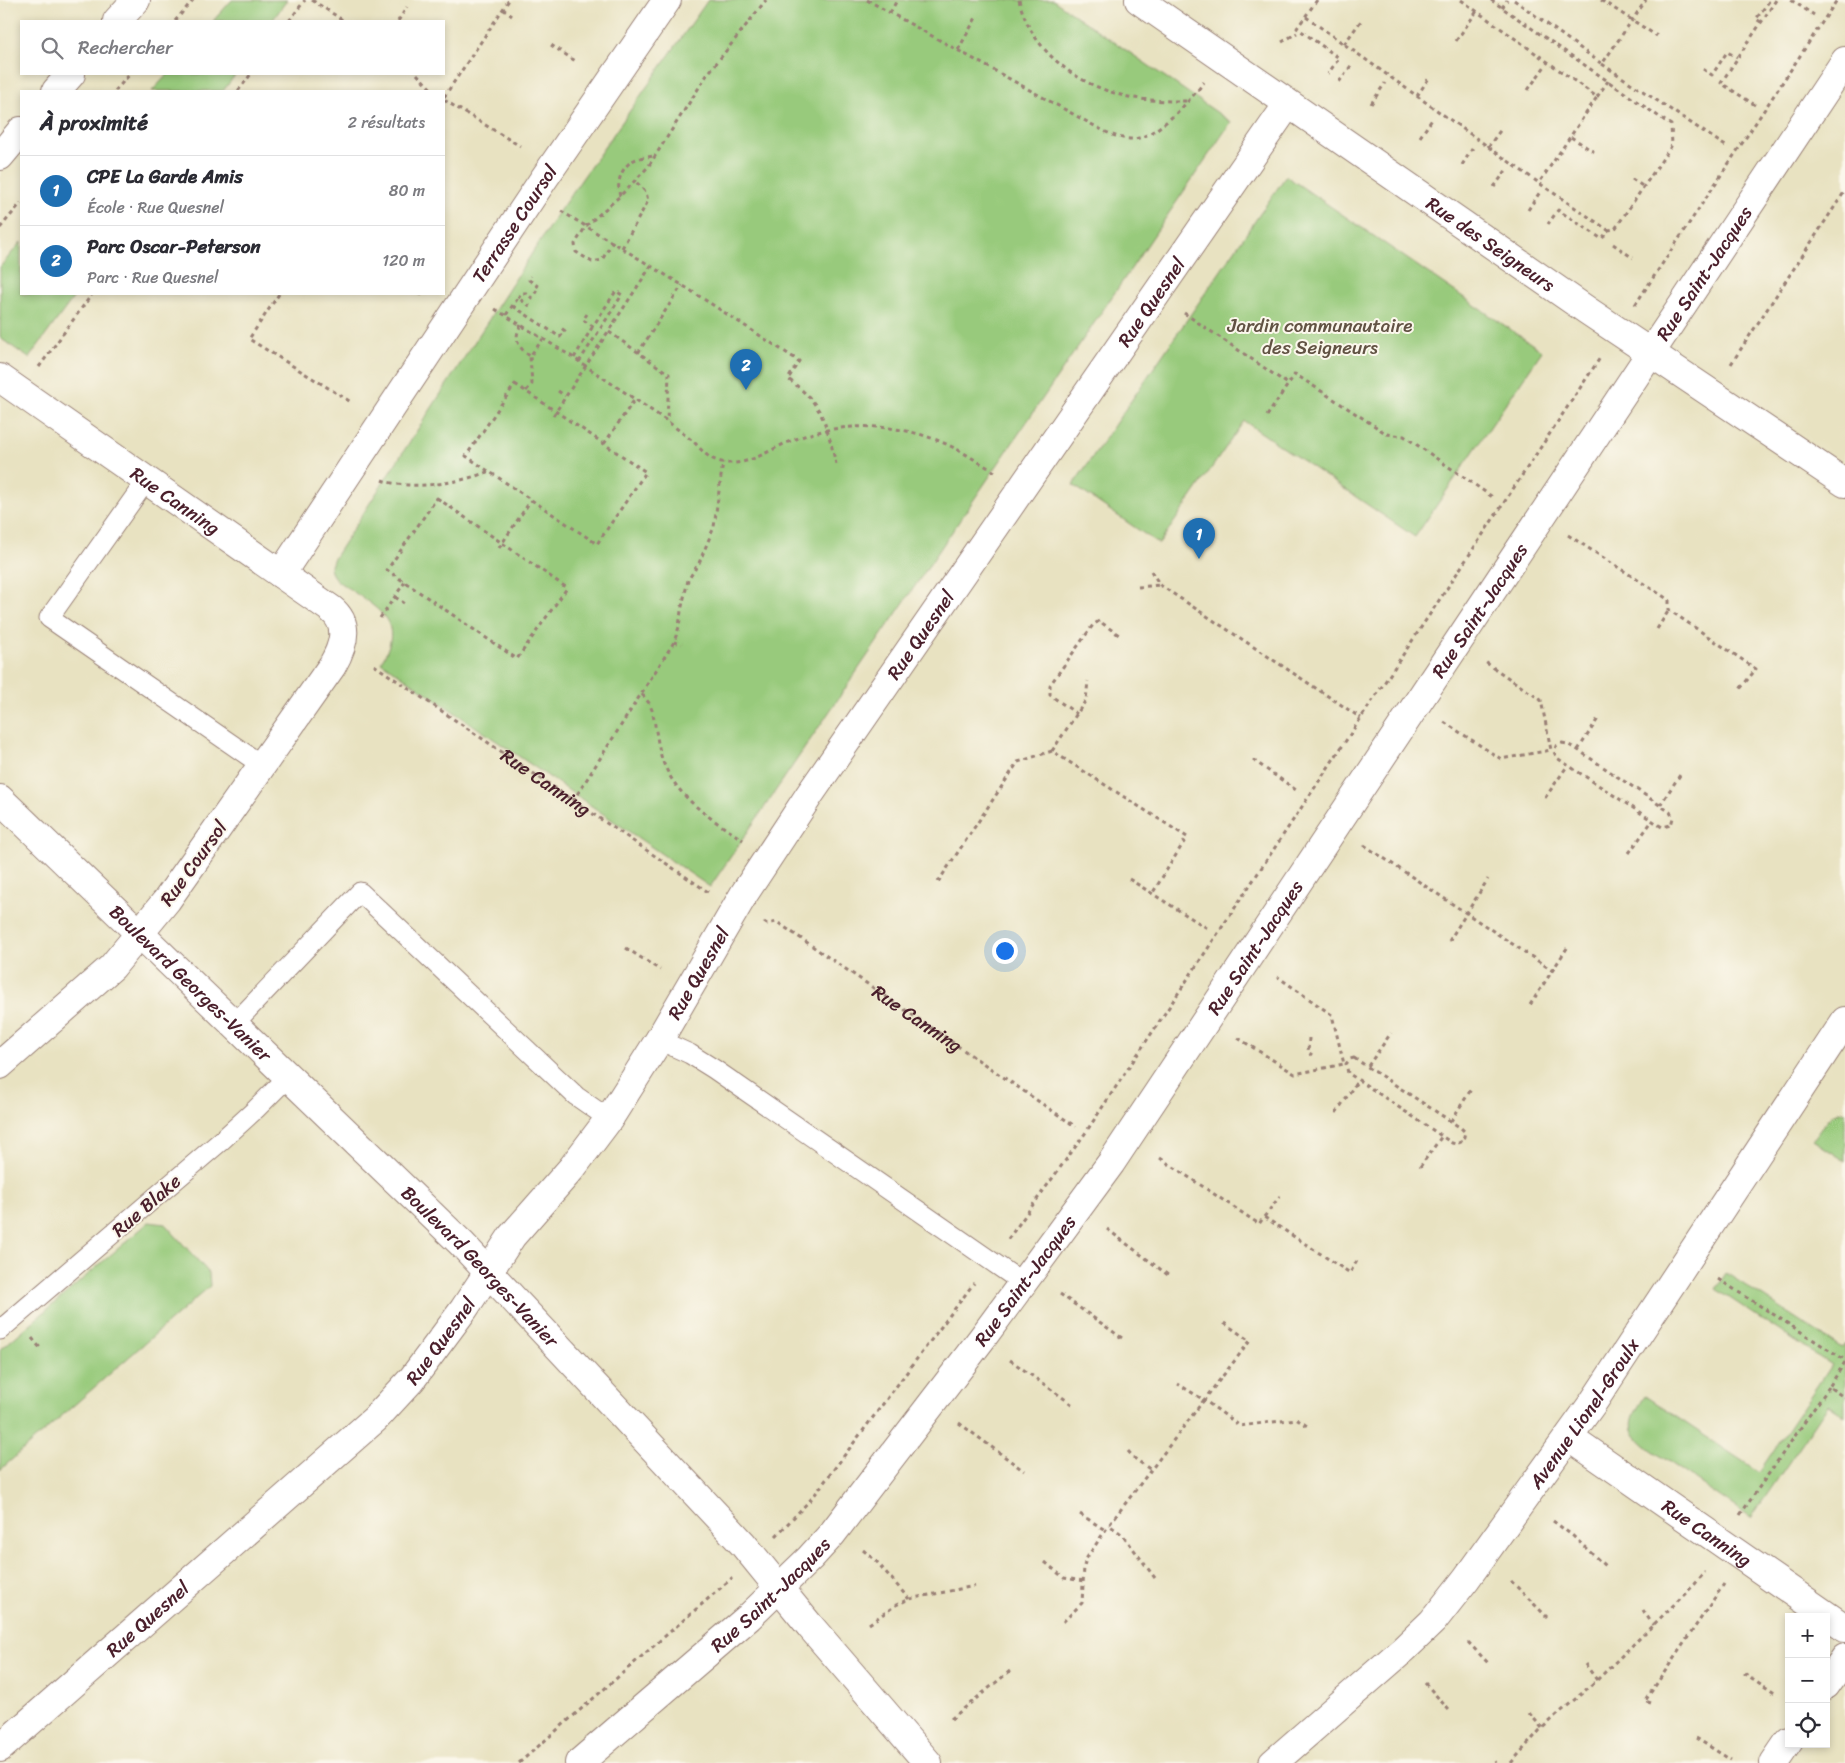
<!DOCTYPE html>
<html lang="fr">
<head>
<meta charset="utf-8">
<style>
  :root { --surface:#fff; --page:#f2f2f3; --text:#2b2b33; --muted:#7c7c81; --line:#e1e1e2; --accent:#1f6fb2 }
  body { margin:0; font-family:Sriracha,sans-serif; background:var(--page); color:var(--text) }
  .controls { position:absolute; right:15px; bottom:15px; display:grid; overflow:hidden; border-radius:0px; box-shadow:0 2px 8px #0003 }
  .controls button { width:45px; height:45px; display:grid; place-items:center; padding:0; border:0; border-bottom:1px solid var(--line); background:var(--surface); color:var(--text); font:25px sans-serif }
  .you { position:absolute; left:1004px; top:950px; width:18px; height:18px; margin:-12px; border:4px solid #fff; border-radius:50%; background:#1a73e8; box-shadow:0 0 0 8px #1a73e833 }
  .badge { display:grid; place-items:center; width:32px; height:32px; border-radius:50%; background:var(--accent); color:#fff; font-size:16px; font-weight:700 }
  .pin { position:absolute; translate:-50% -41px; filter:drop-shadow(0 1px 2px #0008) }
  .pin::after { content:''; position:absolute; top:26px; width:18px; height:15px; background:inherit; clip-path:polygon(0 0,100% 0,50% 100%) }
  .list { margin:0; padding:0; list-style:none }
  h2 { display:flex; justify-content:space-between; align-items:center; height:65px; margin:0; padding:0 20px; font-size:21px }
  h2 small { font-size:16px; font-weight:400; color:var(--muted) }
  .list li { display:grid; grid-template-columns:32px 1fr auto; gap:15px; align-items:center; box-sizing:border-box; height:70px; padding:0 20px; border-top:1px solid var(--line) }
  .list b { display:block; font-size:19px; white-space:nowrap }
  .list p { margin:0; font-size:16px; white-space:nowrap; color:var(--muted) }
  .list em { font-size:16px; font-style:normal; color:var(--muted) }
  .icon { flex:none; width:28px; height:28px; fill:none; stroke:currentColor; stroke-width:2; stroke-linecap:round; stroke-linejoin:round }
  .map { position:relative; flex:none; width:1845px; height:1763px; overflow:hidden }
  .search { position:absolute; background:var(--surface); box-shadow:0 2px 8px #0003; left:20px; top:20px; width:425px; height:55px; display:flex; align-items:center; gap:12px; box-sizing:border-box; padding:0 18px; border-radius:0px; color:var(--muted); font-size:19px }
  .panel { position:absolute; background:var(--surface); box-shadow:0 2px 8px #0003; left:20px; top:90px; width:425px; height:205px; border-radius:0px }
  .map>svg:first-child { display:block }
  .green { fill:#98ca7b; stroke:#717453 }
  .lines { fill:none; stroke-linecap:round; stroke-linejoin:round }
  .service-casing { stroke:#998076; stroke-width:21 }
  .minor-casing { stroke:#998076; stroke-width:30 }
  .tertiary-casing { stroke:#998076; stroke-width:30 }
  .secondary-casing { stroke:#998076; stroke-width:30 }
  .path { stroke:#998076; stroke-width:3; stroke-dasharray:4 4; stroke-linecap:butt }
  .service { stroke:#fff; stroke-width:19 }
  .minor { stroke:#fff; stroke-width:28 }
  .tertiary { stroke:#fff; stroke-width:28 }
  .secondary { stroke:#fff; stroke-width:28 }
  .labels { text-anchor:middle; stroke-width:4; stroke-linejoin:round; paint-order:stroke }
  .street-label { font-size:19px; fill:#4a1f2b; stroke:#fbf7ec }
  .park-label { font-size:19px; fill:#615243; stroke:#fbf7ec }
</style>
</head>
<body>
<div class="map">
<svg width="1845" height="1763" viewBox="0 0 1845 1763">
  <rect width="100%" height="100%" fill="#fbf7ec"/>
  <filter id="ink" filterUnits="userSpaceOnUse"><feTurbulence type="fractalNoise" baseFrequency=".02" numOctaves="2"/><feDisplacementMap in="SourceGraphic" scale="10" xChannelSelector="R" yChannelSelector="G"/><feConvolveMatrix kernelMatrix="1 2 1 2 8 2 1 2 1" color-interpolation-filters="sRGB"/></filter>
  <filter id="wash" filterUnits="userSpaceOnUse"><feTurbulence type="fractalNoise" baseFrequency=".0096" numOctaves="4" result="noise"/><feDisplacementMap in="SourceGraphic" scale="20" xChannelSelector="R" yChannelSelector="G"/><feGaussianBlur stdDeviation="1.12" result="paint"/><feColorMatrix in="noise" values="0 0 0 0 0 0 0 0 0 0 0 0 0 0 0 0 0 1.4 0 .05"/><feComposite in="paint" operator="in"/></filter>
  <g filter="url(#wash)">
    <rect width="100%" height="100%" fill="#e8e2c1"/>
    <path class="green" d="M232,0H287L272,21H213Z
      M708,0H1053L1231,122L710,887L381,662C406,622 378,609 348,588C340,583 333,579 330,569L333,560L560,210Z
      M168,74H236L223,91H152Z
      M1286,176L1542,351L1415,537L1244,421L1159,544L1073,485Z
      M21,242V294H76L29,358L0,338V267Z
      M1838,1112H1845V1161L1813,1140C1820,1131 1827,1115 1838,1112Z
      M149,1222L165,1224L209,1273L210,1286L0,1470V1350Z
      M1726,1273L1842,1348L1845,1344V1416L1828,1405L1751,1518L1646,1446C1624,1428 1632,1417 1645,1396L1759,1472L1831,1365L1716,1289Z"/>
  </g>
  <g filter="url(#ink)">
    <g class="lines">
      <g class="service-casing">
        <path id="service" d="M146,481L49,618L263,766
          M234,1024L360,892L576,1096L609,1119
          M659,1040L690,1054L714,1069L1023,1283
          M0,1330L221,1141L256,1109L288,1077"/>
      </g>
      <g class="minor-casing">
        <g id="minor">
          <path id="s3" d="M1139,0L1588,311L1845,483"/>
          <path id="s4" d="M0,378L331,609C351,625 343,647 332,666L167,900L112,967L0,1065"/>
          <path id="s5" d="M281,574L543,180L667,0"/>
          <path id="s6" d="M1569,1437L1845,1628"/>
          <path d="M1826,1685L1845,1658"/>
          <path id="s7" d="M0,1748L375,1419L412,1379L464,1309L512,1236L572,1168L609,1119L659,1040L744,894L810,794L1288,104"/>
          <path id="s8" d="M1273,1763L1404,1649L1433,1621L1466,1579L1592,1404L1845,1021"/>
          <path d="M1774,1763L1789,1741"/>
        </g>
      </g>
      <g class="tertiary-casing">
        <g id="tertiary">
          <path id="s9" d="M0,799L462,1244L743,1544L810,1626L928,1763"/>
        </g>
      </g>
      <g class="secondary-casing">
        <g id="secondary">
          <path d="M117,21L136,0"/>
          <path d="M56,91L71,74"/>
          <path d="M0,156L21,131"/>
          <path id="s10" d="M579,1763L749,1617L810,1558L832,1534L983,1337L1111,1163L1845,61"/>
        </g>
      </g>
      <g class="path">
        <path d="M312,0L344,21"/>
        <path d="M867,0L1091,124C1104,131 1117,139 1132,139C1155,139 1191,100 1204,82"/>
        <path d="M1019,0C1032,56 1087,92 1141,99C1157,101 1172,101 1188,101"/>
        <path d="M1317,0L1297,28L1339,58L1328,74"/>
        <path d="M1461,0L1597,97L1539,183L1608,230L1602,239L1558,210L1548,224"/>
        <path d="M1491,0L1671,125L1672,145L1615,229L1608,230"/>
        <path d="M1514,0L1602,64L1646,0"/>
        <path d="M1601,0L1657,36"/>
        <path d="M1791,0L1814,15"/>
        <path d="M1502,8L1507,0"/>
        <path d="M503,9L512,16"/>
        <path d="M890,13L897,0"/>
        <path d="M1306,17L1539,183"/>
        <path d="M175,21L193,0"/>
        <path d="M289,21L305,0"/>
        <path d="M398,21L407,7"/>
        <path d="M1761,22L1756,19L1770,0"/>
        <path d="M1456,41L1477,11"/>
        <path d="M1282,42L1297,33"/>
        <path d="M1344,44L1361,21"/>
        <path d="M551,45L577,62"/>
        <path d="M958,50L977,16"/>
        <path d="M1602,64L1727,147"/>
        <path d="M1703,69L1712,75L1727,52L1737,57"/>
        <path d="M417,74L433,91"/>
        <path d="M1339,82L1353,63"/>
        <path d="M1528,90L1548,62"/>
        <path d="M115,91L130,74"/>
        <path d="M238,91L251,74"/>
        <path d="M1417,96L1429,78"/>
        <path d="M444,97L509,0"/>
        <path d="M1597,97L1608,81"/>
        <path d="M444,100L520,146"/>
        <path d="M1371,104L1385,83"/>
        <path d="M1755,105L1721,83L1776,0"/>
        <path d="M1420,137L1433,118"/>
        <path d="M1571,137L1594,152"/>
        <path d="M1488,147L1502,128"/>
        <path d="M1462,165L1474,146"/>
        <path d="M1632,179L1644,187"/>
        <path d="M1494,187L1507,169"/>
        <path d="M620,196C616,183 621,167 634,160C640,157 648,157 654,156"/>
        <path d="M1528,210L1540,192"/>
        <path d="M561,211L682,285L799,361L788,379C823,404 826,423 836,464"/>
        <path d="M0,228L21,203"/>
        <path d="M613,241L602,260L592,262L576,252L575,244L586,226L620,196L648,167L707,75L766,0"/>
        <path d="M1613,244L1633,258"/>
        <path d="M622,248L648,201L646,192L635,181"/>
        <path d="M279,294L249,339L351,402"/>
        <path d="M420,294L422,295"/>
        <path d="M518,298L521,293H526L532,298L539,287L529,280L531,276"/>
        <path d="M1635,305L1837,0"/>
        <path d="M513,306L560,337L565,331L560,327"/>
        <path d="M495,309L574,358L667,421C676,428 685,435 694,442C701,449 707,458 718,461C746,470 770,448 796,439C838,422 892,423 934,439C956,447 975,460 995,472"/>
        <path d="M1184,313L1288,384"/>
        <path d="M506,315L518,298L530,306"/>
        <path d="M521,325C513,338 518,348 530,356"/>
        <path d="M609,332L669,374L667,421"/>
        <path d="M638,353L682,285"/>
        <path d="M574,358L593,326"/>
        <path d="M579,362L622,295L616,291L593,326L583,320L587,314"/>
        <path d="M1731,364L1845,191"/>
        <path d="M39,367L92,294"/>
        <path d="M515,384L646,472L597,544L466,456Z"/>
        <path d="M526,391L532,384L530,356L543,339"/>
        <path d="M558,391L565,396"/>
        <path d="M553,416L651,266"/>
        <path d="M1267,416L1295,374L1387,434L1404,436L1494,498"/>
        <path d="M604,444L635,399"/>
        <path d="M382,480C409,491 463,483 489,471"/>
        <path d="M437,498L567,588L517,659L387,570Z"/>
        <path d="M1568,535L1669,600V610L1756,669L1740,689"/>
        <path d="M499,548L531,500"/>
        <path d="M1151,571L1160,585L1361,718"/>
        <path d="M1138,587L1160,585"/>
        <path d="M395,597L404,603"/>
        <path d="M380,618L405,582"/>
        <path d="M1657,629L1669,610"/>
        <path d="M674,642L682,644"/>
        <path id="s1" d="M374,665L708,892"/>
        <path d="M642,694L649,703L652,710C656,727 657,743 662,759C676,798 710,818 743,840"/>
        <path d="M1077,714L1050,695V685L1093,625L1099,621L1119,635"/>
        <path d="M1444,722L1501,759L1551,750L1541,700L1485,662"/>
        <path d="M1562,743L1567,744L1578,750L1670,812L1673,818L1671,825L1662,827L1557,758L1554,752L1556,746Z"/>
        <path d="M1578,750L1599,717"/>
        <path d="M1052,751L1086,700L1088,681"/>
        <path d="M1253,760L1299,792"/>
        <path d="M1545,798L1568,765"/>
        <path d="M573,801L674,642L679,627L681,611L688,580L699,563L714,527L723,462"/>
        <path d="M1660,805L1682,772"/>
        <path d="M1364,845L1553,971"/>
        <path d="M1629,853L1652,821"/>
        <path d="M1129,879L1207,928"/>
        <path d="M938,882L1018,762L1052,751L1187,837L1152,894"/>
        <path id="s2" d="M764,922L767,924L777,922L1076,1127"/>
        <path d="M1449,941L1488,879"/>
        <path d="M626,948L660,970"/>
        <path d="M1530,1005L1569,945"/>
        <path d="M1238,1038L1295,1074L1344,1064L1332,1015L1278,977"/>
        <path d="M1309,1038L1308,1052L1312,1055"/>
        <path d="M1354,1058L1461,1128L1465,1132L1463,1141L1456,1144L1452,1143L1348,1073L1346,1064L1350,1059Z"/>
        <path d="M1368,1066L1391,1033"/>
        <path d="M1336,1113L1358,1080"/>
        <path d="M1451,1121L1472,1088"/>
        <path d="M1160,1158L1259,1224L1264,1217L1350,1273L1358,1259"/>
        <path d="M1420,1167L1442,1136"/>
        <path d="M1264,1217L1280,1196"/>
        <path d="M1107,1229L1168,1275"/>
        <path d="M1008,1239L1084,1135L1600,358"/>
        <path d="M1718,1279L1845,1360"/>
        <path d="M1060,1294L1122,1338"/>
        <path d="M1224,1323L1250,1341L1204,1400L1240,1426L1296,1419L1309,1427"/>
        <path d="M32,1338L41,1349"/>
        <path d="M1010,1360L1073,1405"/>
        <path d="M1845,1362L1829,1387L1845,1398"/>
        <path d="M959,1423L1024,1471"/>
        <path d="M1128,1451L1134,1458L1151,1470"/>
        <path d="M1080,1514L1105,1530"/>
        <path d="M1740,1515L1829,1387"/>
        <path d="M1553,1521L1573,1536L1605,1566"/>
        <path d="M776,1536L813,1497L974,1283"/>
        <path d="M863,1550L877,1562L909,1599"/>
        <path d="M1045,1562L1064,1578L1084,1581"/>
        <path d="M1155,1578L1123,1535L1109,1525L1204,1400L1178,1384"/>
        <path d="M1511,1581L1547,1617"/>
        <path d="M1643,1610L1653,1625"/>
        <path d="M1063,1622L1082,1603L1084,1566L1086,1559L1109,1525"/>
        <path d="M869,1624L896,1605L909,1599L975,1586"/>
        <path d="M1468,1642L1490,1665"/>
        <path d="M1585,1664L1597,1680"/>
        <path d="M1744,1673L1776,1694"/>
        <path d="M1425,1683L1449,1710"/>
        <path d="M1651,1703L1645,1701L1724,1584"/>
        <path d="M1529,1713L1542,1728"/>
        <path d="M951,1719L1010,1671"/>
        <path d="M1696,1738L1731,1760"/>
        <path d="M1495,1761L1496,1763"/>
        <path d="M519,1763L732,1578"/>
        <path d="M1511,1763L1540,1730L1597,1680L1695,1584L1705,1572"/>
      </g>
      <use href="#service" class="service"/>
      <use href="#minor" class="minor"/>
      <use href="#tertiary" class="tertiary"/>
      <use href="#secondary" class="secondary"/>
    </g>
  </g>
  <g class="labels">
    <g class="street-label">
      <text dy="7" stroke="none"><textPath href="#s5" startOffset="421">Terrasse Coursol</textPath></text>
      <text dy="7" stroke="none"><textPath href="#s3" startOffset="428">Rue des Seigneurs</textPath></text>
      <text dy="7" stroke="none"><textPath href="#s10" startOffset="1875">Rue Saint-Jacques</textPath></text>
      <text dy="7" stroke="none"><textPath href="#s7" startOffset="1861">Rue Quesnel</textPath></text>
      <text dy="7" stroke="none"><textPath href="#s4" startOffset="214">Rue Canning</textPath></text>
      <text dy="7" stroke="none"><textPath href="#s10" startOffset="1470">Rue Saint-Jacques</textPath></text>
      <text dy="7" stroke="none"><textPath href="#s7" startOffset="1456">Rue Quesnel</textPath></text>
      <text dy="7" stroke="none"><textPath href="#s1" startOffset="208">Rue Canning</textPath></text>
      <text transform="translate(193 863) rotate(-54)" y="7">Rue Coursol</text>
      <text dy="7" stroke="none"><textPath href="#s10" startOffset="1065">Rue Saint-Jacques</textPath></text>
      <text dy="7" stroke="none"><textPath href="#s7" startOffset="1051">Rue Quesnel</textPath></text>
      <text dy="7" stroke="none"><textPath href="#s9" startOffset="265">Boulevard Georges-Vanier</textPath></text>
      <text dy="7" stroke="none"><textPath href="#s2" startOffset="184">Rue Canning</textPath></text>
      <text transform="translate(146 1205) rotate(-41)" y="7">Rue Blake</text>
      <text dy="7" stroke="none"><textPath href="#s9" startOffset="670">Boulevard Georges-Vanier</textPath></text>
      <text dy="7" stroke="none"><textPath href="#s10" startOffset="660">Rue Saint-Jacques</textPath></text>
      <text dy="7" stroke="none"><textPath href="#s7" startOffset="601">Rue Quesnel</textPath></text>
      <text dy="7" stroke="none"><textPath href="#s8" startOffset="471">Avenue Lionel-Groulx</textPath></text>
      <text dy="7" stroke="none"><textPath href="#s6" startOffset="168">Rue Canning</textPath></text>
      <text dy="7" stroke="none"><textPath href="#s10" startOffset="255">Rue Saint-Jacques</textPath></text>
      <text dy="7" stroke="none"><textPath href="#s7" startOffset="196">Rue Quesnel</textPath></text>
    </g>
    <g class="park-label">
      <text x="1320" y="332">Jardin communautaire<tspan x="1320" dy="22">des Seigneurs</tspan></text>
    </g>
  </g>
</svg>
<div class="controls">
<button>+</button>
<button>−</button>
<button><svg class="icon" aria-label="locate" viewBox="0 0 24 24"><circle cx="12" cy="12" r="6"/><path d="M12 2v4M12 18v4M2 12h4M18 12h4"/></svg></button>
</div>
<div class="you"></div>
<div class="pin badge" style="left:1199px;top:559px">1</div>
<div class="pin badge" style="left:746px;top:390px">2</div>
<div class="search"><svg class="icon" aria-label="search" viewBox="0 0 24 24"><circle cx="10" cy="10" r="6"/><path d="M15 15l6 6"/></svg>Rechercher</div>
<section class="panel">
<h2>À proximité<small>2 résultats</small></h2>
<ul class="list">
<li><span class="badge">1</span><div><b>CPE La Garde Amis</b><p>École · Rue Quesnel</p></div><em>80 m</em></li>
<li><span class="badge">2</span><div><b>Parc Oscar-Peterson</b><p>Parc · Rue Quesnel</p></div><em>120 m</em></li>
</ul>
</section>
</div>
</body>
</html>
